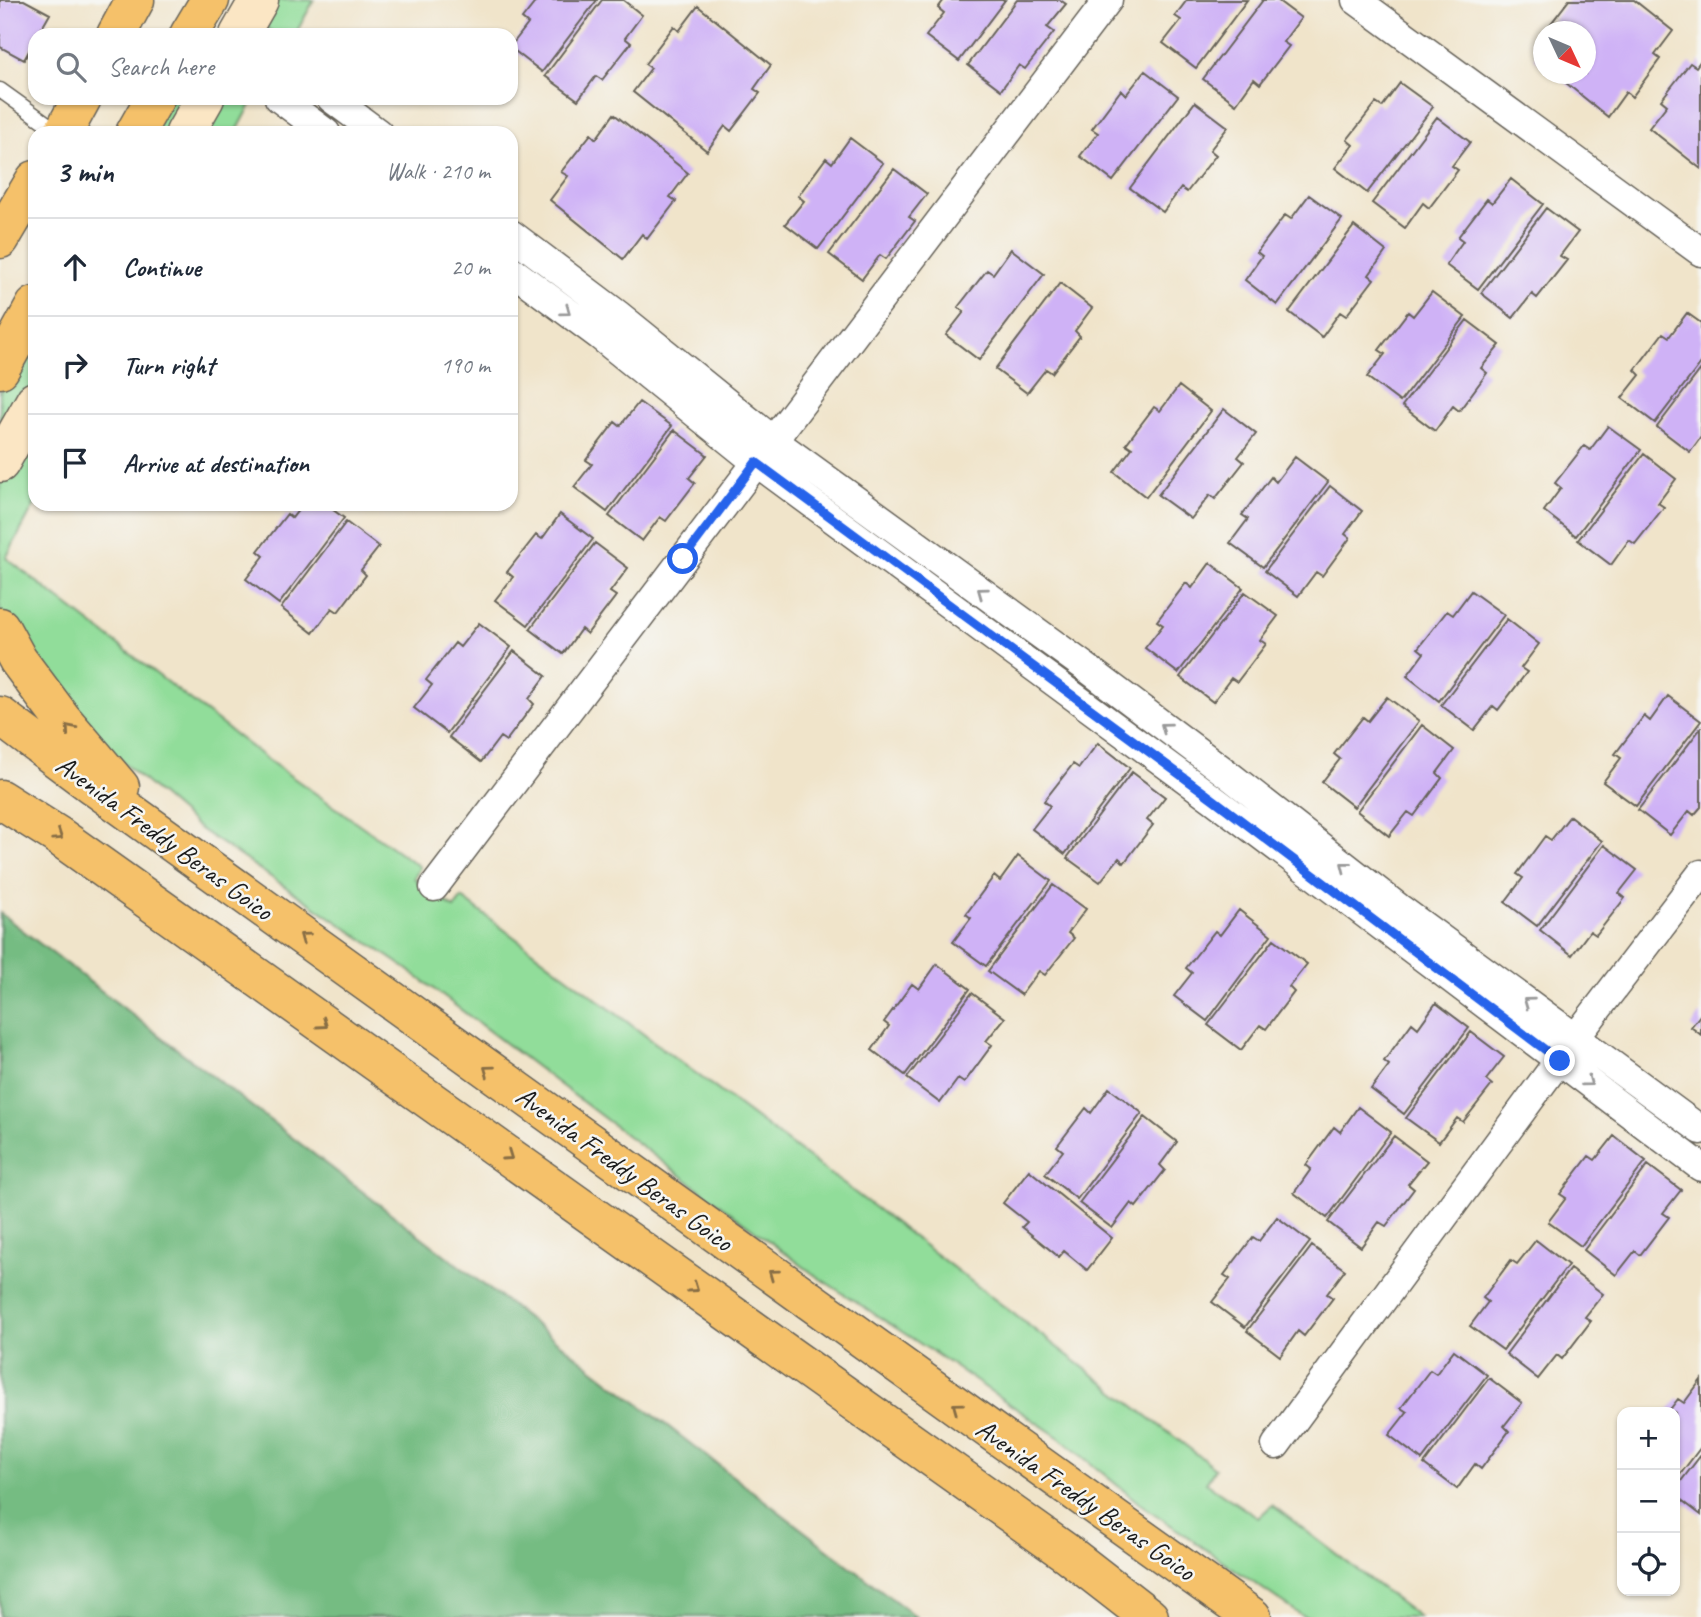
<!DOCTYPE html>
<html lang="en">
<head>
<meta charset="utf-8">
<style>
  :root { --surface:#fff; --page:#f6f6f7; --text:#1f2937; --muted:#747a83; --line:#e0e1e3 }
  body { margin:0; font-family:Caveat,sans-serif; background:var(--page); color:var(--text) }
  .controls { position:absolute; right:21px; bottom:21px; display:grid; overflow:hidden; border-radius:14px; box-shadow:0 2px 5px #0004 }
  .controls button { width:63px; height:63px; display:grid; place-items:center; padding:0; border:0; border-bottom:2px solid var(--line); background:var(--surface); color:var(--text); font:35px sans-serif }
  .compass { position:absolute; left:1533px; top:21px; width:63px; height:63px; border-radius:50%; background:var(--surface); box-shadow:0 2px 5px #0004; rotate:134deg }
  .stop { position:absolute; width:21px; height:21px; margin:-16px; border:5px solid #2563eb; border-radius:50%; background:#fff }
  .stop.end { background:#2563eb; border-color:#fff; box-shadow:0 2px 7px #0008 }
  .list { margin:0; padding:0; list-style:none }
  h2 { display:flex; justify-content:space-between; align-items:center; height:91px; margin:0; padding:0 28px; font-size:30px }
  h2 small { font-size:23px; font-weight:400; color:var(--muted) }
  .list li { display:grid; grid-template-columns:46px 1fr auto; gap:21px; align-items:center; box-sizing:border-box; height:98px; padding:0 28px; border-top:2px solid var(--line) }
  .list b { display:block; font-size:26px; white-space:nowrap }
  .list em { font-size:23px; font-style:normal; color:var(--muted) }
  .icon { flex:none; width:38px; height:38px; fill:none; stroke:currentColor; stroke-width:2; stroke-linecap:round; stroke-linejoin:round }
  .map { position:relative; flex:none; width:1701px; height:1617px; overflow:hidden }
  .search { position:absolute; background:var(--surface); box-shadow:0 2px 5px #0004; left:28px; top:28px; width:490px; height:77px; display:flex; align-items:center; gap:18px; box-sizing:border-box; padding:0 24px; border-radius:21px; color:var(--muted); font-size:26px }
  .panel { position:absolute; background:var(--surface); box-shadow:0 2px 5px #0004; left:28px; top:126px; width:490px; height:385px; border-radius:21px }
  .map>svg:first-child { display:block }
  .green { fill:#91dd9a; stroke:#567c5b; stroke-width:2 }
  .forest { fill:#74bc82; stroke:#486c4f; stroke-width:2 }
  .building { fill:#cfb2f6 }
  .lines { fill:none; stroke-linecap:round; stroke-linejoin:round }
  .lane-casing { stroke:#666259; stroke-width:17 }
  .street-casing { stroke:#666259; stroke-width:31 }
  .secondary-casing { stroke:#666259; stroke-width:41 }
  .primary-casing { stroke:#666259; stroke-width:41 }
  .lane { stroke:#fff; stroke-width:14 }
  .street { stroke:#fff; stroke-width:28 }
  .secondary { stroke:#fbe6c4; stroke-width:38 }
  .primary { stroke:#f5c16b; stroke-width:38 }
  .oneway { stroke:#999 }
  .oneway2 { stroke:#886e44 }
  .route { stroke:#2563eb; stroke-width:9 }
  .labels { text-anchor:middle; stroke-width:5; stroke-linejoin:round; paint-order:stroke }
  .street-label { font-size:28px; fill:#1c1c1c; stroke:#f6f6f2 }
</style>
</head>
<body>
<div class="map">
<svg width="1701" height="1617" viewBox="0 0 1701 1617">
  <rect width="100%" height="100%" fill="#f6f6f2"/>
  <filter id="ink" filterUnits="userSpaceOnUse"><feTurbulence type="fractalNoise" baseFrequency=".0143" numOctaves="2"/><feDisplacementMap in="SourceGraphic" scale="14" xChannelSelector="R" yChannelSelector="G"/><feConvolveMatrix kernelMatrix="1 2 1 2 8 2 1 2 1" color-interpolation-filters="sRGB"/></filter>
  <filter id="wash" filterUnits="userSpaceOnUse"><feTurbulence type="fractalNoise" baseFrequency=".00686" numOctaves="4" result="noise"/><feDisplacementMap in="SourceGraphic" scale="28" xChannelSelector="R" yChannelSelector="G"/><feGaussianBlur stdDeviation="1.57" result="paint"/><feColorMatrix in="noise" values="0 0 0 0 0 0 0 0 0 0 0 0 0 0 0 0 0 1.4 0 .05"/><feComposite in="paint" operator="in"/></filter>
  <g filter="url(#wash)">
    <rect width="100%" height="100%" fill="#f0e4ca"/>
    <path class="green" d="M235,0H314L295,35H275Z
      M161,100L253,101L236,133H143Z
      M35,329V504L6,558L268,760L420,867L414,878L454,908L462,898L874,1207L1215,1468L1206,1483L1258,1518L1272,1505L1419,1617H1304L1302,1616L1139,1503L1061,1439L939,1356L816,1276L625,1134L407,969L200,829L71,718L0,649V392Z"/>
    <path class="forest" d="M0,913L916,1617H0Z"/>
    <g id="blocks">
      <path class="building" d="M0,0H24L50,14L38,35H35V40L24,60L0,47Z
        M537,0H597L542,72L511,48V46L528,24L522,19Z
        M602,0H623L642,15L625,38L631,43L602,80L596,76L578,100L545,76Z
        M944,0H1005L959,61L926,36L944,13L938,8Z
        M1017,0H1060L1066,4L1047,27L1054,32L1025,69L1019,65L1001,90L968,65Z
        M1187,0H1247L1196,68L1163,43L1181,20L1175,16Z
        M1263,0H1277L1301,18L1283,42L1289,46L1260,84L1254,79L1236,104L1203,79Z
        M1569,0H1634L1673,31L1655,55L1660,59L1632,97L1626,92L1608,117L1555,74H1586V32H1548L1546,30Z
        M698,6L771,65L754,89L760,93L731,131L725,126L707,151L633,92L651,68L645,64L674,26L679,31Z
        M1544,45V65L1534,58Z
        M1701,60V169L1649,128L1667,105L1661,100L1690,63L1696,67Z
        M1145,71L1178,96L1113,181L1080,156L1098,133L1092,129L1121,90L1126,95Z
        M1400,83L1433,107L1367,193L1335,168L1353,145L1347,140L1376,103L1382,107Z
        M1195,102L1228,127L1210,150L1216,155L1187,192L1181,188L1163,212L1130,188Z
        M614,114L688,173L670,197L676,201L647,239L642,234L623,259L550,200L568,176L561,172L591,134L596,139Z
        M1437,117L1470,142L1452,166L1458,170L1429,208L1423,203L1405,228L1372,203Z
        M850,138L883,163L818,249L785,224L804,201L798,196L826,158L832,163Z
        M894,169L927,194L909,217L915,221L886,259L880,255L862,279L829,254Z
        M1511,179L1543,204L1478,289L1446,265L1463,241L1458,237L1487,199L1492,203Z
        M1309,195L1342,219L1277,305L1245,280L1262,256L1257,252L1285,215L1291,219Z
        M1546,208L1578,232L1560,256L1567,260L1537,298L1532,294L1513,318L1481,293Z
        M1354,226L1386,251L1369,275L1374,279L1346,316L1340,312L1322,337L1289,312Z
        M1011,249L1044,274L979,360L946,335L964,312L958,307L987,270L993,274Z
        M1060,283L1092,308L1075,331L1080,336L1052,373L1046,369L1027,393L995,369Z
        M1432,292L1465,317L1400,402L1367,377L1385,354L1379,350L1408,312L1413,316Z
        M1687,313L1701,323V363L1655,423L1622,398L1640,375L1635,370L1663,333L1669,337Z
        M1467,320L1500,345L1481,368L1487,373L1459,411L1453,406L1435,431L1402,406Z
        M1701,369V437L1690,452L1657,427Z
        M1179,386L1211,411L1146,497L1114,472L1132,448L1126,444L1154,407L1160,411Z
        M639,402L672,426L607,512L574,487L592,464L586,460L615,422L620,426Z
        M1224,409L1256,434L1238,457L1244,462L1215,499L1210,495L1191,519L1158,495Z
        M1608,426L1641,450L1576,536L1544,511L1561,488L1555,483L1584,446L1590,450Z
        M674,430L707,455L689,478L695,483L666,521L660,517L642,541L609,516Z
        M1644,454L1676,479L1658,503L1664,507L1635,544L1629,540L1611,565L1578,540Z
        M1295,457L1328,482L1263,567L1230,543L1248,519L1242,515L1271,477L1276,482Z
        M1330,486L1362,511L1345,534L1350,538L1322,576L1316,572L1298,596L1265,571Z
        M303,504H325L344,518L279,604L246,579L264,556L258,551L287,514L292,518Z
        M560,514L593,539L528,625L495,600L513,577L507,572L536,535L542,539Z
        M346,522L379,547L361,570L366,575L338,612L332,608L313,633L281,608Z
        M595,543L628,568L610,592L616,596L587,634L581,629L563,654L530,629Z
        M1210,563L1243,588L1178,673L1145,648L1163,625L1157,621L1186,583L1192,588Z
        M1471,591L1504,615L1439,701L1407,676L1424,653L1418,648L1447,611L1453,615Z
        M1245,592L1278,616L1260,640L1266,644L1237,682L1231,678L1213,702L1180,677Z
        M1507,619L1539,644L1521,668L1527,672L1498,710L1493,706L1474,730L1441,705Z
        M479,623L511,647L447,733L414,708L432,685L426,680L455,643L460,647Z
        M514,651L546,676L529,699L534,704L506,741L500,737L481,762L449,737Z
        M1668,696L1701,721L1636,806L1603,782L1621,758L1615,754L1644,716L1650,721Z
        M1387,697L1419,721L1354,807L1322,782L1340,759L1334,754L1363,717L1368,721Z
        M1422,725L1454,750L1437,773L1442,778L1414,816L1408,812L1389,836L1357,811Z
        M1701,728V807L1694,815L1689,811L1670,835L1638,810Z
        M1098,743L1130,768L1065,854L1032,829L1050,806L1044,801L1073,764L1079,768Z
        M1132,772L1165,797L1147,820L1153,825L1124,863L1119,858L1100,882L1067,858Z
        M1570,816L1602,841L1537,926L1505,902L1523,878L1517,874L1545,836L1551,840Z
        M1604,845L1637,870L1619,893L1625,898L1596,935L1590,931L1572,955L1540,930Z
        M1018,856L1051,881L986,966L953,942L971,918L966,914L994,876L1000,881Z
        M1053,885L1086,909L1068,933L1074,938L1045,975L1039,971L1021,995L988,971Z
        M1239,910L1271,935L1207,1021L1174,996L1192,973L1186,968L1215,931L1220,935Z
        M1274,939L1307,964L1289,987L1294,992L1266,1029L1260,1025L1241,1050L1208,1025Z
        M937,964L970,989L905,1075L872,1050L889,1026L884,1022L912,984L919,989Z
        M972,993L1005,1018L986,1041L992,1045L964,1083L958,1079L940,1103L907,1078Z
        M1436,1003L1469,1028L1404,1114L1371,1089L1389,1065L1384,1061L1412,1023L1418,1028Z
        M1701,1014V1035L1691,1027Z
        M1471,1032L1504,1057L1486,1080L1492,1085L1463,1122L1457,1118L1439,1142L1406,1118Z
        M1109,1088L1142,1113L1077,1199L1045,1174L1063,1151L1057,1146L1086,1108L1091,1113Z
        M1358,1107L1391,1132L1327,1218L1294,1193L1311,1169L1306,1165L1334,1127L1340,1132Z
        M1145,1117L1177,1142L1160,1165L1165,1170L1136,1207L1131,1203L1112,1228L1079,1203Z
        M1394,1136L1427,1161L1408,1184L1414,1189L1386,1226L1379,1222L1361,1247L1328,1222Z
        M1614,1136L1646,1161L1581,1246L1548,1222L1566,1198L1560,1194L1589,1156L1595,1160Z
        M1648,1165L1681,1190L1663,1213L1669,1217L1640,1255L1635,1251L1616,1275L1584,1250Z
        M1029,1170L1112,1238L1087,1270L1064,1251L1059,1257L1022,1227L1027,1222L1003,1203Z
        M1277,1217L1310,1242L1245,1327L1212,1302L1230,1279L1224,1275L1253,1237L1259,1241Z
        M1536,1240L1568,1265L1503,1350L1470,1326L1488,1302L1483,1298L1511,1260L1517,1264Z
        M1312,1246L1345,1270L1327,1294L1333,1298L1304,1336L1298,1331L1280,1356L1247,1331Z
        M1570,1269L1603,1294L1585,1317L1591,1321L1562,1359L1557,1355L1538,1379L1506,1354Z
        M1454,1350L1487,1375L1422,1460L1389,1435L1407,1412L1401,1408L1430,1370L1436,1374Z
        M1489,1378L1522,1403L1504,1426L1509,1431L1481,1469L1475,1464L1457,1489L1424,1464Z
        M1701,1380V1447L1675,1481V1412H1668L1678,1399L1684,1403Z
        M1701,1455V1515L1675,1495V1489Z"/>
    </g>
  </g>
  <g filter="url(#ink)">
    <use href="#blocks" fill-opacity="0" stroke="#666259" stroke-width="2"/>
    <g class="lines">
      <g class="lane-casing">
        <path id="lane" d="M0,90L60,133"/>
      </g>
      <g class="street-casing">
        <path id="street" d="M1356,0L1701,252
          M279,98L326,133
          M331,98L378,133
          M511,234L617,314L774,441L1084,666L1230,776L1399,908L1701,1130
          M511,270L600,336L756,462L1213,799L1701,1167
          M434,887L1108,0
          M1276,1445L1576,1037L1701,874"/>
      </g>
      <g class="secondary-casing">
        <path id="secondary" d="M239,35L259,0
          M185,133L205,98
          M0,463L35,401"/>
      </g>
      <g class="primary-casing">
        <path id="primary" d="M116,35L135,0
          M189,35L210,0
          M63,133L82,98
          M135,133L155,98
          M0,239L35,180
          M0,369L35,306
          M0,627L18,660L62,719L120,787
          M0,716L91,784L1100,1509L1252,1617
          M0,799L57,835L1068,1554L1149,1617"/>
      </g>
      <use href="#lane" class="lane"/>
      <use href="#street" class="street"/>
      <use href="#secondary" class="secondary"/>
      <use href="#primary" class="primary"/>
    </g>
    <defs><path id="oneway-chevron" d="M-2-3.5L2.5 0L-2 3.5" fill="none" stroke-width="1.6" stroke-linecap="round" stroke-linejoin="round" transform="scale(1.75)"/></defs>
    <g class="oneway">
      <use href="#oneway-chevron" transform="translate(566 311) rotate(36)"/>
      <use href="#oneway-chevron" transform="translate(982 592) rotate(-144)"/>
      <use href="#oneway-chevron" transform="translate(1165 727) rotate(-143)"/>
      <use href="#oneway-chevron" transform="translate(1345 866) rotate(-142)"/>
      <use href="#oneway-chevron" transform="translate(1528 1002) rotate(-144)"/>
      <use href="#oneway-chevron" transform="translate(1588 1082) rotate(37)"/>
    </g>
    <g class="oneway2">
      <use href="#oneway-chevron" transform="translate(70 729) rotate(-131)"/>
      <use href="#oneway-chevron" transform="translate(58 836) rotate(34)"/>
      <use href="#oneway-chevron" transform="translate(304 937) rotate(-144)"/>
      <use href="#oneway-chevron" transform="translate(323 1024) rotate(35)"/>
      <use href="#oneway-chevron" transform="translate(488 1070) rotate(-144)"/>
      <use href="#oneway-chevron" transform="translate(508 1156) rotate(35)"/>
      <use href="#oneway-chevron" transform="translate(773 1274) rotate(-144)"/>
      <use href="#oneway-chevron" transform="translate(694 1288) rotate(35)"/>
      <use href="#oneway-chevron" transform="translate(957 1407) rotate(-144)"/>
    </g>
  </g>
  <g class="lines" filter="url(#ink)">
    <path class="route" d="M683,559L756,462L1213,799L1560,1061"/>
  </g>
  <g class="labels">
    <g class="street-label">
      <text transform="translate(165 837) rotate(36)" y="10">Avenida Freddy Beras Goico</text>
      <text transform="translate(625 1168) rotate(36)" y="10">Avenida Freddy Beras Goico</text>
      <text transform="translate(1086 1499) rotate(35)" y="10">Avenida Freddy Beras Goico</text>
    </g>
  </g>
</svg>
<div class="controls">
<button>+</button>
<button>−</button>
<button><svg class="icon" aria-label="locate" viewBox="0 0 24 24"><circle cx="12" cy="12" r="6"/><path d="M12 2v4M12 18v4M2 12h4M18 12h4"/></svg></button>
</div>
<svg class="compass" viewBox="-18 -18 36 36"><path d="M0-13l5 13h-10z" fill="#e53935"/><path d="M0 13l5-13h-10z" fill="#747a83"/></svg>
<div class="stop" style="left:683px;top:559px"></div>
<div class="stop end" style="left:1560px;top:1061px"></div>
<div class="search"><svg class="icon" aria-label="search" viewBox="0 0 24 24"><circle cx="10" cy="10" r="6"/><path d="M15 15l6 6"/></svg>Search here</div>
<section class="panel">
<h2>3 min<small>Walk · 210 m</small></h2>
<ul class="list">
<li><svg class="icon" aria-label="ahead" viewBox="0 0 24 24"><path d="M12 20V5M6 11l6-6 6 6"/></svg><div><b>Continue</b></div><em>20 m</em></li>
<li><svg class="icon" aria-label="right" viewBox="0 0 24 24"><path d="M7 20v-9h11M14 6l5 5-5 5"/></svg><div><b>Turn right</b></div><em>190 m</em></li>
<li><svg class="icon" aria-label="arrive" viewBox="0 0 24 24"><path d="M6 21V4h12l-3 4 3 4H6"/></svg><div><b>Arrive at destination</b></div></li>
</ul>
</section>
</div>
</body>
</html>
